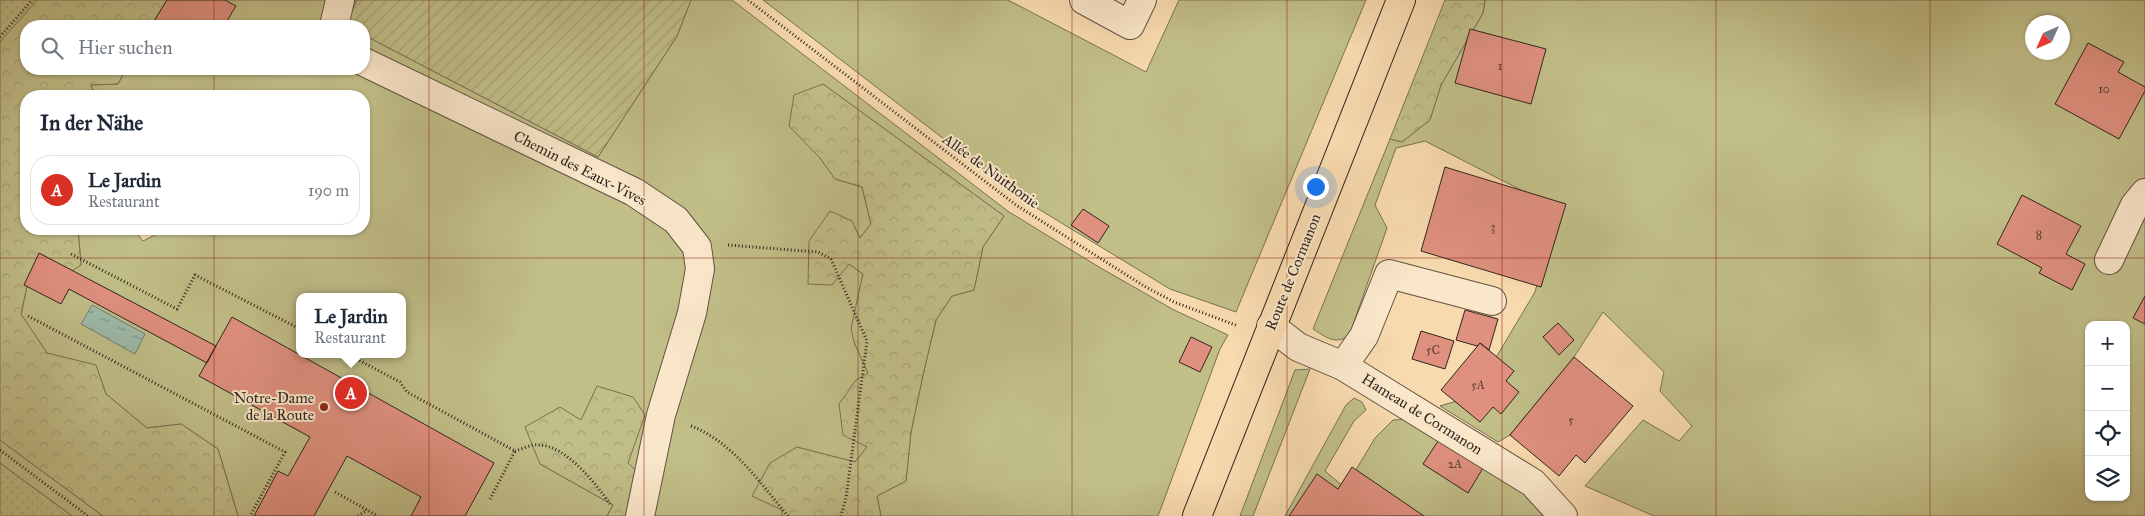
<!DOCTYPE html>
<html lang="de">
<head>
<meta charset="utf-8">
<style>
  :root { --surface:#fff; --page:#f2f2f3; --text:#1f2937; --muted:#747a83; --line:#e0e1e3; --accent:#d93025 }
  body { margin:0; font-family:"IM FELL Great Primer",serif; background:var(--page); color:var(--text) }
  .controls { position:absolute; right:15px; bottom:15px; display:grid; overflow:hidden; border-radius:10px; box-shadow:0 1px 4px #0004 }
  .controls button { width:45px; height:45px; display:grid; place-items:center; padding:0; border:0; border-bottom:1px solid var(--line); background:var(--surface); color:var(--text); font:25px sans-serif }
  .compass { position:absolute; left:2025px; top:15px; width:45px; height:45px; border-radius:50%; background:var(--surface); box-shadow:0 1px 4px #0004; rotate:225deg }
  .you { position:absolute; left:1315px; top:186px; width:18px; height:18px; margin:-12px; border:4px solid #fff; border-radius:50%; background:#1a73e8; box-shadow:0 0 0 8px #1a73e833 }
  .badge { display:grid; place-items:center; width:32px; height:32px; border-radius:50%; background:var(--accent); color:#fff; font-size:16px; font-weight:700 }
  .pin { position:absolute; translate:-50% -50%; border:2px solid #fff; box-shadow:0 1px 5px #0006 }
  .popup { position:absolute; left:296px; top:293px; width:110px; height:65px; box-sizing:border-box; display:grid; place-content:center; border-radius:10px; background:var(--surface); filter:drop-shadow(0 1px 4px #0005); font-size:16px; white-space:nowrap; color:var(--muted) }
  .popup b { font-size:19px; color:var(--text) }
  .popup::after { content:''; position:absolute; left:50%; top:100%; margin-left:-10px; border:10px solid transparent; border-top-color:var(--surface) }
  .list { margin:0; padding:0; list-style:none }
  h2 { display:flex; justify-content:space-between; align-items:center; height:65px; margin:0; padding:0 20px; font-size:21px }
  h2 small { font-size:16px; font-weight:400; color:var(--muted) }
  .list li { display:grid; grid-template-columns:32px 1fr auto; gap:15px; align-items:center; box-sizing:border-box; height:70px; margin:0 10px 10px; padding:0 10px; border:1px solid var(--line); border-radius:20px }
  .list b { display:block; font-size:19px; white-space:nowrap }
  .list p { margin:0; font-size:16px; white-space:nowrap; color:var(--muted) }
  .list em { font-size:16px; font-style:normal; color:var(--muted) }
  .icon { flex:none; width:28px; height:28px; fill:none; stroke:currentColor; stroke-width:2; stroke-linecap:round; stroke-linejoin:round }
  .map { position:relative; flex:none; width:2145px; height:516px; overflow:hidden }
  .search { position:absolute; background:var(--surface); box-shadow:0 1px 4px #0004; left:20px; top:20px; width:350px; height:55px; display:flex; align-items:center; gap:12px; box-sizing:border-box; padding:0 18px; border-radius:20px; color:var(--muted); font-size:19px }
  .panel { position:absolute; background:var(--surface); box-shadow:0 1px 4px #0004; left:20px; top:90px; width:350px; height:145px; border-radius:20px }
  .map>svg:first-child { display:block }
  .grass { fill:#c1be88; stroke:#787253; fill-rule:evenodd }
  .forest { fill:url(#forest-crowns); stroke:#787253 }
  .park { fill:url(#park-dots); stroke:#787253 }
  .garden { fill:url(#garden-furrows); stroke:#787253 }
  .water { fill:url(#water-ripples); stroke:#717f73 }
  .building { fill:#df907e; stroke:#30251e }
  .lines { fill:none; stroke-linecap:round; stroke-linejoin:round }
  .minor-casing { stroke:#625242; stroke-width:30 }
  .major-casing { stroke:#30251e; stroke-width:30 }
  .path { stroke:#30251e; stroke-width:3; stroke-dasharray:1 2.5; stroke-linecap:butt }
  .minor { stroke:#fae7ca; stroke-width:28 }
  .major { stroke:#f7daae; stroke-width:28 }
  .grid { fill:none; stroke:#8f2418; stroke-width:1; stroke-opacity:0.55 }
  .poi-dot { fill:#8f2418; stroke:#fae7ca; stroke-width:2 }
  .labels { text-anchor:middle; stroke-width:4; stroke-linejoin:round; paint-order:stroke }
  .number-label { font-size:12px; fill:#5c4036 }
  .street-label { font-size:15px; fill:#30251e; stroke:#fae7ca }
  .poi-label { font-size:15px; fill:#30251e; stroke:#fae7ca; text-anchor:end }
</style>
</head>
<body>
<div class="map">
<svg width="2145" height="516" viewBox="0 0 2145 516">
  <defs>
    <pattern id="forest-crowns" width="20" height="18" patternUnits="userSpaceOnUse" patternTransform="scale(1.25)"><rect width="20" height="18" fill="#c1be88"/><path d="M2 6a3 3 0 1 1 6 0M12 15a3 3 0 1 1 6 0" fill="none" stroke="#a6a375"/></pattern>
    <pattern id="park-dots" width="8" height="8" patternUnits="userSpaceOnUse" patternTransform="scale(1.25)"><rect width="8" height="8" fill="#c1be88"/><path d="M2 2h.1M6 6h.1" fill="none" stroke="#a6a375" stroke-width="1.8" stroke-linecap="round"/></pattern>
    <pattern id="garden-furrows" width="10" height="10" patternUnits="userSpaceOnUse" patternTransform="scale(1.25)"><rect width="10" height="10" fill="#c1be88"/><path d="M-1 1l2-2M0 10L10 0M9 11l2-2" fill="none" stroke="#a6a375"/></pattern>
    <pattern id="water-ripples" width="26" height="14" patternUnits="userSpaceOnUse" patternTransform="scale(1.25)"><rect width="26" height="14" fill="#9dbbab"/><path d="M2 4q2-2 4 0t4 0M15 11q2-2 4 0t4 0" fill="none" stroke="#80988b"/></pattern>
  </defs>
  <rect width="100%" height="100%" fill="#f7daae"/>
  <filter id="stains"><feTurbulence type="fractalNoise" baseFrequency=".004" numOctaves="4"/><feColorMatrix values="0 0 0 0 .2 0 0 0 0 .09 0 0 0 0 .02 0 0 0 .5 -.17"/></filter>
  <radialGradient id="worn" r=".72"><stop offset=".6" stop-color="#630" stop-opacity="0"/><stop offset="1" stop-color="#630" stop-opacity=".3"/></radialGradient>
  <path class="grass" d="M167,0H357L346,26H142L154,21Z
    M691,0H732L1009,212L1099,267L1174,310L1228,335L1220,349L1158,516H881L877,496L906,481L911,432L923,375L936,320L952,296L974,290L983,247L1004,216L823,84L820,158L835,179L862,187L871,224L860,238L851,221L830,212L849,264L863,274L857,302L854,342L868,373L867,447L855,462L803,449L768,503L783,510L782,516H651L646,480L581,420L540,464L613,505L607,516H238L218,449L181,424L147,428L106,394L96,366L47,353L21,315L27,286L81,265L78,229H133L143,241L167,229H364V96H95L91,85L118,84L126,69H364V35L598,157L677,36ZM300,297H402V354H300Z
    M763,0H1008L1146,72L1179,0H1366L1236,312L1170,289L1022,199Z
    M1485,0H2145V516H1654L1585,486L1643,420L1679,441L1692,426L1660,391L1664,372L1603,312L1574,357L1510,435L1498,442L1440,406L1473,396L1535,292L1558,209L1425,141L1396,148L1375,205L1387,228L1349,336C1334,345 1326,337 1313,329L1390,139L1402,142L1430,120L1441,85L1483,13ZM2032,22H2062V52H2032ZM2089,325H2126V497H2089Z
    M1310,369L1253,516H1240L1295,370Z
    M1354,398L1362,402L1366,410L1354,421L1325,471L1345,488L1375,438L1393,420L1411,419L1510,481L1545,516H1285L1346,405Z
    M0,440L103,516H72L0,463Z"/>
  <path class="forest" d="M31,0H167L154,21L142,26H26V69H126L118,84L91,85L95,96H26V229H78L81,265L58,280L27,286L21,314L47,353L96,365L106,394L147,428L181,424L218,449L238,516H103L0,440V35Z
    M1445,0H1485L1483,13L1441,85L1430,120L1402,142L1390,139Z
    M823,84L1004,216L983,247L974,290L952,296L936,320L923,375L911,432L906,481L877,496L881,516H782V510L752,496L770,463L797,447L855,462L867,447L843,435L839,404L856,380L868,373L854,342L851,328L863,274L849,264L832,285L808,284L809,241L830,211L852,221L860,238L871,224L862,187L835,179L820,158L789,126L794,95Z
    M597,386L633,397L645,415L628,463L646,480L653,516H607L613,505L540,464L525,427L560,407L581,420Z"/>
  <path class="park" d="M0,0H37L0,42Z
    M0,463L72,516H0Z"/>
  <path class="garden" d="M357,0H691L677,36L598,157L364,35V26H345Z"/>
  <path class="water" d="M92,305L145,334L135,354L81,324Z"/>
  <path class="building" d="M167,0H225L236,6L224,26H162L154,21Z
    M1470,29L1546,49L1531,104L1455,83Z
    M2088,43L2124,62L2118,72L2145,87V91L2119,139L2055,104Z
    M1445,167L1566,204L1541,287L1421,251Z
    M2022,195L2081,226L2066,254L2085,264L2072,290L2039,273L2042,268L1997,244Z
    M1083,209L1109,226L1098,243L1071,225Z
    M39,253L216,346L207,363L69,289L61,304L24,285Z
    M2145,296V324L2133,318Z
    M1465,310L1498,319L1489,350L1480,343L1477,346L1456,340Z
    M232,317L494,463L465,516H411L421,497L347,456L314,516H254L278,471L288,476L310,437L199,376Z
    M1558,323L1574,340L1559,355L1543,337Z
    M1421,331L1454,341L1445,369L1412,359Z
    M1191,337L1212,347L1200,372L1179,362Z
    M1480,343L1514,371L1506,381L1519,392L1501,414L1493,407L1480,422L1441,390Z
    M1574,357L1633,406L1585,463L1576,455L1559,476L1510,435Z
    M1442,435L1486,463L1468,493L1423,464Z
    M1352,467L1424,516H1289L1317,474L1338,489Z"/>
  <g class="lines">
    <g class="minor-casing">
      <path id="minor" d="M1084,0L1130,25L1142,0
        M334,26L340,0
        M364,62L634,192L676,220L697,247L700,269L692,313L661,415L640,516
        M2109,260L2135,205L2145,193
        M1271,326L1298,347L1343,366L1533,483L1563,516
        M1343,366L1364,336L1389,274L1492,301"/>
    </g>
    <g class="major-casing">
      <path id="major" d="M1197,516L1401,0"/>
    </g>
    <path class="path" d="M748,0L1016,205L1144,286L1174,302L1238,326
      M0,37L32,0
      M728,245L818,252L831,259L867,341L846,498L841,516
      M71,254L177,309L195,275L300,329
      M28,316L285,452L250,516
      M347,354L400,382L407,392L515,451L490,499
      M691,426C733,442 760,483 788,516
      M0,450L88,516
      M515,451C522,449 532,444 538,445C566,445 596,484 610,504
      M335,492L378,516
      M358,516L367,510"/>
    <use href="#minor" class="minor"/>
    <use href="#major" class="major"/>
  </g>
  <path class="grid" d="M214,0V26M429,0V516M644,0V516M858,0V516M1072,0V516M1287,0V516M1502,0V516M1716,0V516M1930,0V516M214,69V96M214,229V516M0,258H2145"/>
  <circle class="poi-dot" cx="324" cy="407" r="5"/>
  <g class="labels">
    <g class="number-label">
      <text x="1500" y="70">1</text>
      <text x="2104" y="93">10</text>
      <text x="1493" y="231">3</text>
      <text x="2039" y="239">8</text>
      <text x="1433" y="354">5C</text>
      <text x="1478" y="389">5A</text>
      <text x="1571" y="424">5</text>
      <text x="1455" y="468">2A</text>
    </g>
    <g class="street-label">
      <text transform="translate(580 168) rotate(27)" y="5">Chemin des Eaux-Vives</text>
      <text transform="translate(991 171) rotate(36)" y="5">Allée de Nuithonie</text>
      <text transform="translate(1293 272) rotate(-68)" y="5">Route de Cormanon</text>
      <text transform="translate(1422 414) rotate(32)" y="5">Hameau de Cormanon</text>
    </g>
    <g class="poi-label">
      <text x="314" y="403">Notre-Dame<tspan x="314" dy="17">de la Route</tspan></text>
    </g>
  </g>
  <rect width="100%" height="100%" filter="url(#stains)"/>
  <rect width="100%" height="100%" fill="url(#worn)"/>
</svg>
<div class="controls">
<button>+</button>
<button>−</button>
<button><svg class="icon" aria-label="locate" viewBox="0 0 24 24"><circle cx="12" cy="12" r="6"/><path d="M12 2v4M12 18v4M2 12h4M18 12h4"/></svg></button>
<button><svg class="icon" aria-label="layers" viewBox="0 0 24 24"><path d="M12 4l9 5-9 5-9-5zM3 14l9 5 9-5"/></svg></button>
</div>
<svg class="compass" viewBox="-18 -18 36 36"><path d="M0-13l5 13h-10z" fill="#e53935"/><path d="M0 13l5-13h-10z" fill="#747a83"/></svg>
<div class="you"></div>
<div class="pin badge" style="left:351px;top:393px">A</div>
<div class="popup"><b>Le Jardin</b>Restaurant</div>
<div class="search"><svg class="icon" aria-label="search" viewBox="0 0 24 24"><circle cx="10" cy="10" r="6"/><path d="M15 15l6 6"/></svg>Hier suchen</div>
<section class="panel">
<h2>In der Nähe<small></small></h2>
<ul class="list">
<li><span class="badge">A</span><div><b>Le Jardin</b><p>Restaurant</p></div><em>190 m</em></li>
</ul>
</section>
</div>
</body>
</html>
